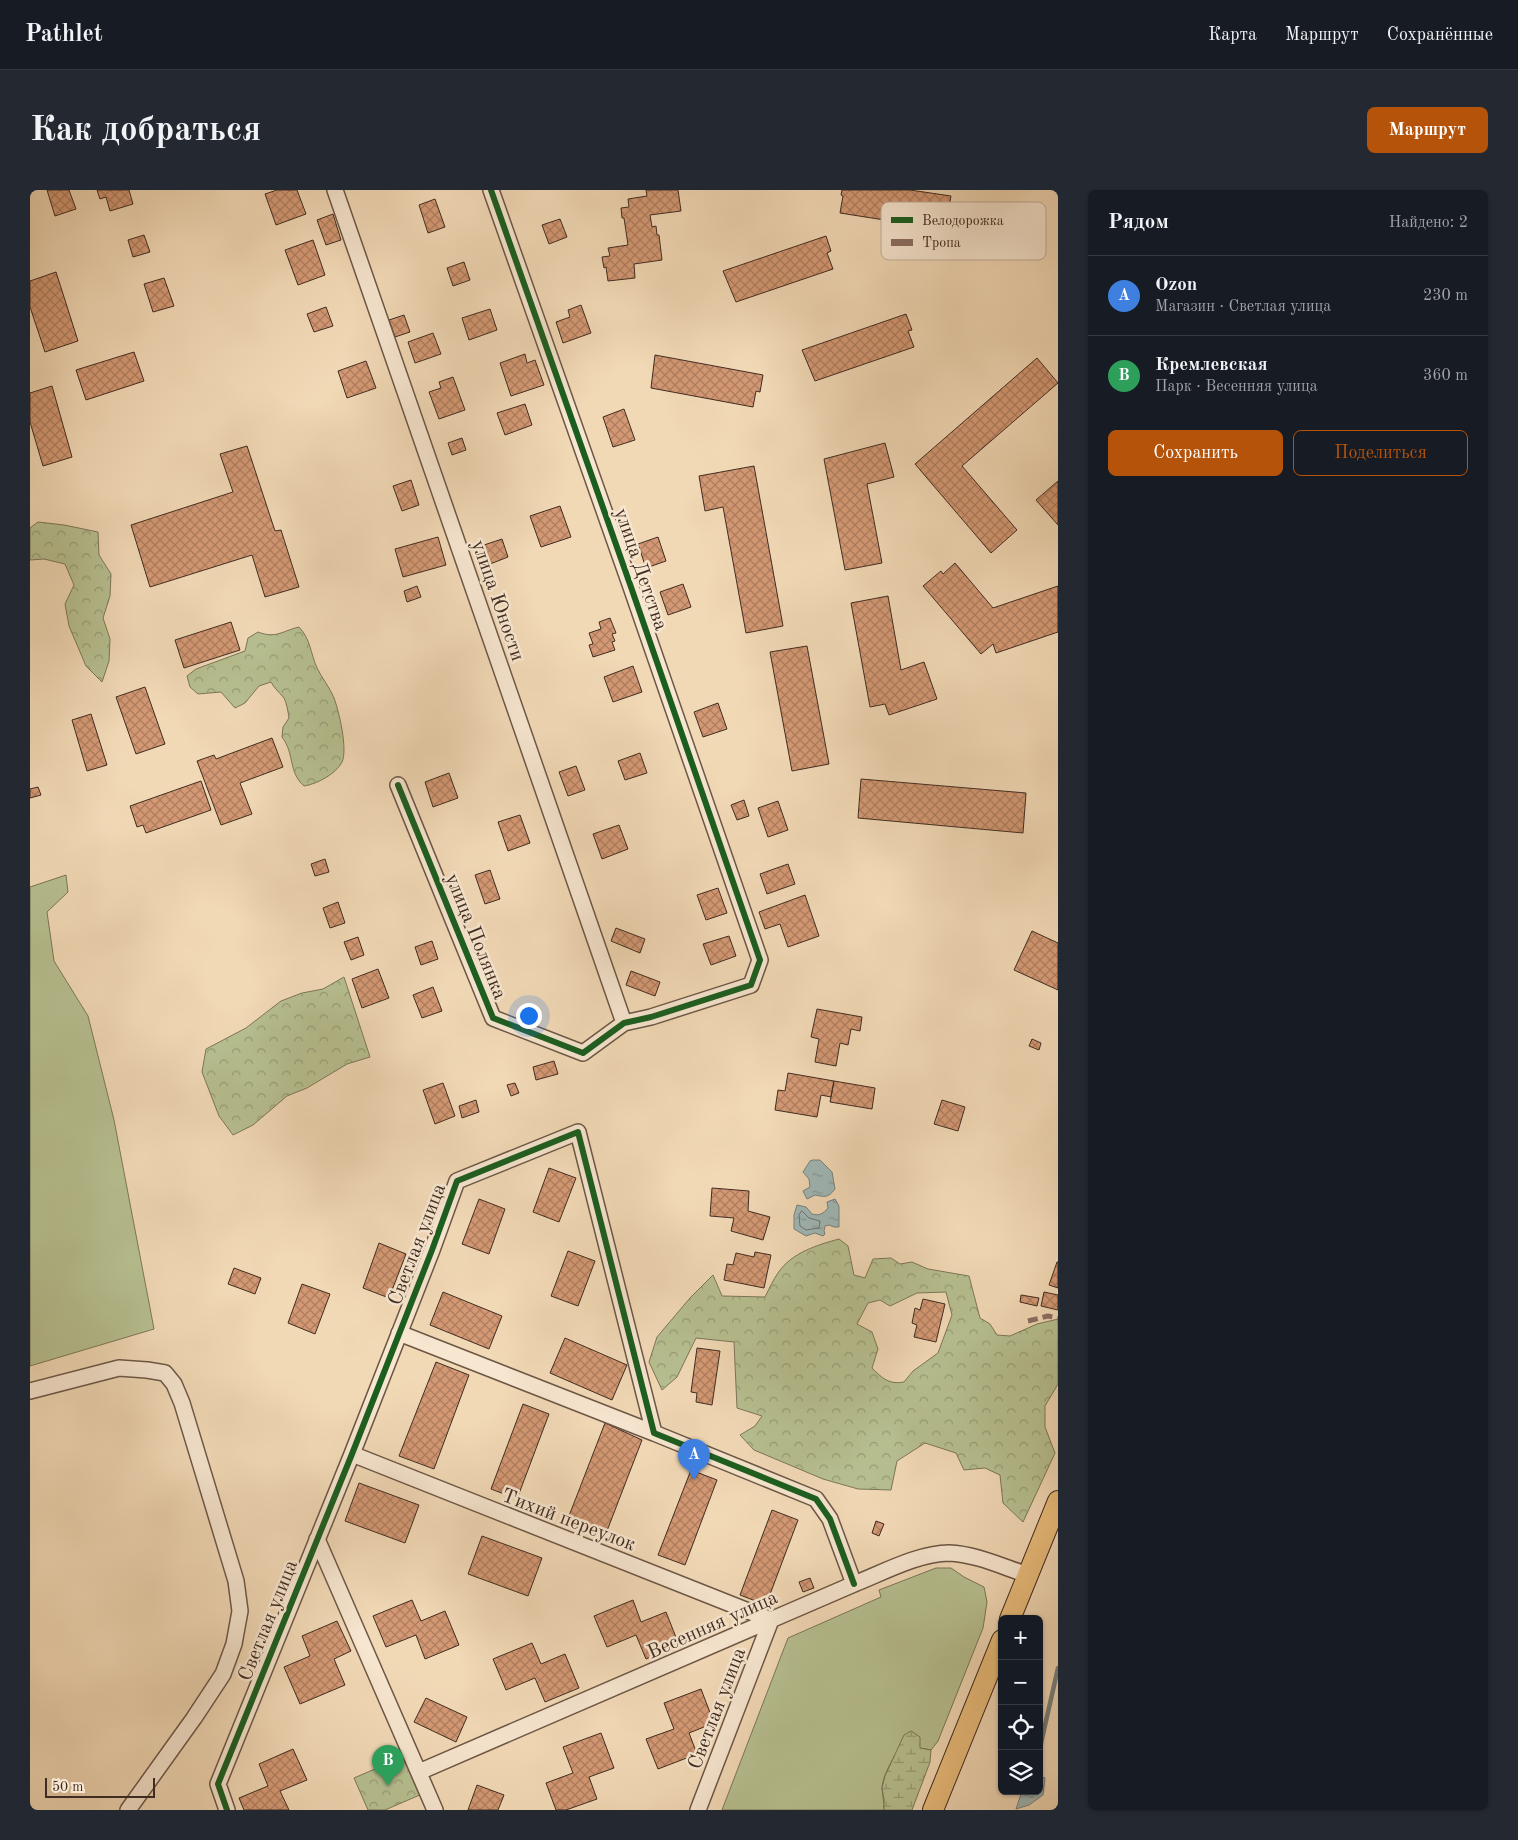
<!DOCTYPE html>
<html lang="ru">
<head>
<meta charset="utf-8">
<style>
  :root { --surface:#171b24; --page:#242831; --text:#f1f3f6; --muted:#9ea1a6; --line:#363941; --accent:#b45309 }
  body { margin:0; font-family:"Old Standard TT",serif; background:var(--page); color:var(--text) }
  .controls { position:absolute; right:15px; bottom:15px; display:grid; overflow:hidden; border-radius:8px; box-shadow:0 1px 4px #0004 }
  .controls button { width:45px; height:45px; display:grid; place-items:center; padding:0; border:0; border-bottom:1px solid var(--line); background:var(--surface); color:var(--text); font:25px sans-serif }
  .scale { position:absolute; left:15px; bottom:12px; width:110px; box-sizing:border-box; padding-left:5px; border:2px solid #412c21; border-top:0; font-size:14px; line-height:18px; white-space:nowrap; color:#412c21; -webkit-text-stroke:4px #f7e6d0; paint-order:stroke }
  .you { position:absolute; left:498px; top:825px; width:18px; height:18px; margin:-12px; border:4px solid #fff; border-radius:50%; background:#1a73e8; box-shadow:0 0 0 8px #1a73e833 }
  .badge { display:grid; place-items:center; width:32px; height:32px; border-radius:50%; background:var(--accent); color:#fff; font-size:16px; font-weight:700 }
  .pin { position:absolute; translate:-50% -41px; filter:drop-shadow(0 1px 2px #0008) }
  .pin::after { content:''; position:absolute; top:26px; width:18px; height:15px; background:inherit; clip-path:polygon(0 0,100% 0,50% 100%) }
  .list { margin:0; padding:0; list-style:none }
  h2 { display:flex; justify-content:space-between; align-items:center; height:65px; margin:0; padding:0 20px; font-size:21px }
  h2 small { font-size:16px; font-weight:400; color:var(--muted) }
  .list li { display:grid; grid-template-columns:32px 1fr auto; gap:15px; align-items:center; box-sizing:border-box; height:80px; padding:0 20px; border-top:1px solid var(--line) }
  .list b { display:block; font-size:19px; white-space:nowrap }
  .list p { margin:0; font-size:16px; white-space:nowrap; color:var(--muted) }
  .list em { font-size:16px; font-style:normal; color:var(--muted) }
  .actions { display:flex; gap:10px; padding:15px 20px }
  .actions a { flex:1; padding:11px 0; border:1px solid var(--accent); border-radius:8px; text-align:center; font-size:18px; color:var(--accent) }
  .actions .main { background:var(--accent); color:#fff }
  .icon { flex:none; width:28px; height:28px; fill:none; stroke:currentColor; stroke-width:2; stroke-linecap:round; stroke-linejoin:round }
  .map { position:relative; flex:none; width:1028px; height:1620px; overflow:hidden; border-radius:8px }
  header { display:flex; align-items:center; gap:30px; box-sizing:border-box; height:70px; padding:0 25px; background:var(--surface); border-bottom:1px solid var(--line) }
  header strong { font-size:24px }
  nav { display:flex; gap:28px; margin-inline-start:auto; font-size:18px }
  .intro { display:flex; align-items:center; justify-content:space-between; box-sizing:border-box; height:120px; padding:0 30px }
  h1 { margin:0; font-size:35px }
  .button { padding:12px 22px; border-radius:8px; background:var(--accent); color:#fff; font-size:18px; font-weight:700 }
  main { display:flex; gap:30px; padding:0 30px }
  aside { flex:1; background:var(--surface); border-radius:8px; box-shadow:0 1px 4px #0004 }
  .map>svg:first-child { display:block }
  .green { fill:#b7c091; stroke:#7c7659 }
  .forest { fill:url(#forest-crowns); stroke:#7c7659; fill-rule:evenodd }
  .wetland { fill:url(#wetland-marsh); stroke:#7c7659 }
  .water { fill:url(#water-ripples); stroke:#79807c }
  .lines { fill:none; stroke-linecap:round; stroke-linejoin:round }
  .shore { stroke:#70726c; stroke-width:1 }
  .stream { stroke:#79807c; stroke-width:4.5 }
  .building { fill:url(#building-cross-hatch); stroke:#412c21 }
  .minor-casing { stroke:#6d5746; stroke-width:18 }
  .major-casing { stroke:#412c21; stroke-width:22 }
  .minor { stroke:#f7e6d0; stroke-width:15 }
  .major { stroke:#e9bc7b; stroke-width:20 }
  .quiet { stroke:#8d6e63; stroke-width:5; stroke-dasharray:10 5; stroke-linecap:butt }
  .cycleway-casing { stroke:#f7e6d0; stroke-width:9 }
  .cycleway { stroke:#1b5e20; stroke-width:6 }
  .labels { text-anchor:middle; stroke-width:5; stroke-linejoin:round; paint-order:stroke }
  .street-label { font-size:20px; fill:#412c21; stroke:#f7e6d0 }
  .key { fill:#f7e6d0; stroke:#c0ae9c; stroke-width:1 }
  .key-label { font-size:14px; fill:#412c21 }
</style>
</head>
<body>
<header>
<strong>Pathlet</strong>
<nav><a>Карта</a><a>Маршрут</a><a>Сохранённые</a></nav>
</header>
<div class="intro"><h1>Как добраться</h1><a class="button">Маршрут</a></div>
<main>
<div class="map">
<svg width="1028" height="1620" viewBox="0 0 1028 1620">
  <defs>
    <pattern id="forest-crowns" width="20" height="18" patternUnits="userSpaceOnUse" patternTransform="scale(1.25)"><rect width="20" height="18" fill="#b7c091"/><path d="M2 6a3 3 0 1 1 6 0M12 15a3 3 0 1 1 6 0" fill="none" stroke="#969c76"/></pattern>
    <pattern id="wetland-marsh" width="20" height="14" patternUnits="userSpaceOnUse" patternTransform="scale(1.25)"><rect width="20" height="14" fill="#b7c091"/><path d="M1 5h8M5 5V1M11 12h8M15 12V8" fill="none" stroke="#969c76"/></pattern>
    <pattern id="water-ripples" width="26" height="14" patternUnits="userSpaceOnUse" patternTransform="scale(1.25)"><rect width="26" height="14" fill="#9fb8b8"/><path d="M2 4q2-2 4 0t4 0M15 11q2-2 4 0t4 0" fill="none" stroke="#839695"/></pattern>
    <pattern id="building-cross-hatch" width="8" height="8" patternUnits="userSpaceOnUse" patternTransform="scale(1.25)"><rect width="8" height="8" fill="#d49974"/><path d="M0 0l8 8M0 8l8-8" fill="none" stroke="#ae7d5f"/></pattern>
  </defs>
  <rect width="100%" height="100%" fill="#f2d9b6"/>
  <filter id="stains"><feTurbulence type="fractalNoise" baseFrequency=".004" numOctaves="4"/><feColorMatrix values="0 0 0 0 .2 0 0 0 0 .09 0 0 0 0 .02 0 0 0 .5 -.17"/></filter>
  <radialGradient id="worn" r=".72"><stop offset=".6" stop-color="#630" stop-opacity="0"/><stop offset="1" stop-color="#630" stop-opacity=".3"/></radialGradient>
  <path class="green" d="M36,685L38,702L17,722L24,771L58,826L84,930L124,1139L0,1176V697Z
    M906,1378H921L934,1387L954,1397L957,1412L953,1438L908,1551L901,1560L890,1558L865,1565C860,1574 852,1588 852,1599C853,1607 854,1613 854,1620H692L758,1448L851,1407L849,1400Z"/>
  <path class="forest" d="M8,332L34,335L68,342L69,365L81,384L80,406L73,428L80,449L79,471L72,492L56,476L39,436L35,414L44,395L35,374L14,369L0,370V338Z
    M269,437C281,450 280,462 287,478C292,488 300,498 304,508C309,521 318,560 312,572C306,584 287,594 274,596C258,582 265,564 252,547L253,537L259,528C258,522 257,514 254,508C249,502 244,498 241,492L229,496L215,513L205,518L191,502L168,504L160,497L157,486L166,479L215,461L218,448L228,442C246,449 252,441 269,437Z
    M314,787L340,867L317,874L277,898L257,906L223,935L203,945L189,926L172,882L176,859L216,838L251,811L272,803L293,799Z
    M809,1049L818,1056L824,1085L835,1088L843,1069L861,1068L870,1074L882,1072L898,1079L939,1086L950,1128L960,1134L967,1145L980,1146L1007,1134L1028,1129V1194L1015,1216V1237L1025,1263L993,1332L973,1313L970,1285L955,1278L934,1280L926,1263L895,1253L867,1271L861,1300L828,1299L793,1289L724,1260L710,1245L725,1236L732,1226L707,1218L704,1152L666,1148L647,1187L632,1200L619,1172L627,1147L660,1108L683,1085L692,1106L735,1107C739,1099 743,1090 748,1083C761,1063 787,1055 809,1049ZM916,1102L922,1125L908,1163L883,1181L874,1192C859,1195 852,1188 842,1178L848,1159L842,1142L827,1134L838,1113L850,1110L860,1116L887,1103Z
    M375,1566L392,1604L355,1620H338L324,1588Z"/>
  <path class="wetland" d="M881,1541L890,1547V1558L901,1560L900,1572L882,1620H854V1609L852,1598L855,1586L874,1545Z"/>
  <path class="water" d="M783,970H790L802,982L805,999C798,1008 795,1007 785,1005L777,1009L773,1001L780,997L779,989L773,982L780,971Z
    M805,1009L809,1016V1037H804L799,1035L795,1036L794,1041L795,1044L793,1046L785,1043L776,1046L764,1039V1025L767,1015L776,1017L782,1024C789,1026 793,1024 798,1018L797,1012Z
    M1009,1586L1015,1588L1013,1605L999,1615L986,1619L992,1601H1009Z"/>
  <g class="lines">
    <path class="shore" d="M772,1021L779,1028L790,1031L789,1038L776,1040L770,1036L769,1025Z"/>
    <path class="stream" d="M1009,1562L1028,1478"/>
  </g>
  <path class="building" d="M17,0H39L46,19L25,26Z
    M67,0H99L103,14L80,21L76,7L70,9Z
    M247,0H267L276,24L246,35L235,4Z
    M616,0H648L651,21L620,25L622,37L626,36L627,45H629L632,70L604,74L605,88L578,91L576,77L574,78L572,67L580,66L578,58L598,55L594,28H592L591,18L599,17L598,9L617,6Z
    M812,0H880L921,6L918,23L914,22L912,39L810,23L813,6L811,5Z
    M405,9L415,37L398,43L389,15Z
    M303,24L311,50L296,55L287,30Z
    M530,29L537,47L519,54L512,35Z
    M114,45L120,62L103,67L98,50Z
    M796,46L801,61L797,63L803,79L706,112L693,81Z
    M283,50L295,85L268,95L255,60Z
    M434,72L440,90L423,96L417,78Z
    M26,82L48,151L15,162L0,117V91Z
    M134,88L144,116L123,122L114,94Z
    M551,115L561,143L533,153L526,132L540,127L538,120Z
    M296,117L303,136L284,142L277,124Z
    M460,119L467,140L439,150L432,128Z
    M876,124L882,140L878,141L884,157L785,191L772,160Z
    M374,125L380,142L365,147L359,130Z
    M403,143L411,164L385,173L378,152Z
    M104,162L114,191L56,210L46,180Z
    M495,164L497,173L505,170L514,195L481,206L470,173Z
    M625,165L733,185L730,202L726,201L723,217L621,198Z
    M1007,168L1028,193L932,276L987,340L961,363L885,274Z
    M336,171L346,198L317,208L308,181Z
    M423,187L435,220L409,229L399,202L411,198L409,192Z
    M22,196L42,267L13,276L0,232V203Z
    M495,214L502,235L475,245L467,223Z
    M594,219L605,250L583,257L573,227Z
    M432,248L436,260L422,265L418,253Z
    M855,253L864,287L837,294L852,373L815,380L794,269Z
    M217,256L245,341L251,340L269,397L235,407L222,365L120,397L101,335L203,302L190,264Z
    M724,276L753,436L716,443L693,317L675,321L669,286Z
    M381,290L389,315L372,321L363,296Z
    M1028,291V335L1006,310Z
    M530,316L541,347L511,357L500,326Z
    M408,347L416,375L373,387L365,359Z
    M628,347L636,371L616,378L608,354Z
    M472,349L478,367L455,376L448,357Z
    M925,373L963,418L1028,396V442L966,463L963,454L951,464L893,396L911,381L913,384Z
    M653,394L661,417L638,425L630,402Z
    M387,396L391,407L377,412L374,401Z
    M858,406L871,480L894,472L907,509L859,525L855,514L840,517L821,413Z
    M580,428L586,443L582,444L585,451L582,452L585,460L563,467L559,455L563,454L559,443L571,439L569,432Z
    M201,432L210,460L154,478L145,450Z
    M777,456L799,574L762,581L740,462Z
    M603,476L612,502L583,512L574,487Z
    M115,497L135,554L106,564L86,507Z
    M688,513L697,539L673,547L664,522Z
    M61,524L77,575L57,581L42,530Z
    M242,548L253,577L210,593L222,624L191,635L167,571L184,565L186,569Z
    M610,563L617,583L595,590L588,571Z
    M546,576L555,600L538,606L529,582Z
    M419,583L428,608L403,617L395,592Z
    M831,589L996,603L993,643L828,628Z
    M171,591L181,620L116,643L113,635L107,637L100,616Z
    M8,597L11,605L0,608V599Z
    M714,610L719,626L707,630L701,615Z
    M748,611L758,640L738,647L728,618Z
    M490,625L500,653L478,661L468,632Z
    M589,635L598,659L572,669L563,644Z
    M295,669L299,682L285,686L281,674Z
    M758,674L765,694L737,704L730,684Z
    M460,680L470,709L455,714L445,685Z
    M688,698L697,723L676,730L667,705Z
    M775,705L789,746L758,757L750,734L735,739L729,722Z
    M308,712L315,733L300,738L293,718Z
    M586,738L615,749L610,763L581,751Z
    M1002,741L1028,753V800L984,780Z
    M699,746L706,766L681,775L673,754Z
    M328,747L334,765L321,770L314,752Z
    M402,751L408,769L391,775L385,757Z
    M348,779L359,808L332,818L322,789Z
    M601,781L630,792L625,806L596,795Z
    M403,797L412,821L392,828L383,805Z
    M787,819L832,827L830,841L821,839L818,855L810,853L806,876L785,872L789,849L781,847Z
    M1002,849L1011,853L1009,860L999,856Z
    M524,871L528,884L506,890L503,877Z
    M758,883L804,891L801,907L791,905L787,927L745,920L748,900L755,901Z
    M804,891L845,898L842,919L800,912Z
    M413,893L425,926L405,934L393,900Z
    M485,893L489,903L481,906L477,895Z
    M446,910L449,922L432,928L429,916Z
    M912,910L935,917L928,941L904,934Z
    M519,978L546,988L529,1032L503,1022Z
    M682,998L719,1001L718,1021L740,1027L733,1050L701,1041L704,1028L680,1026Z
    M449,1009L475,1019L459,1064L432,1054Z
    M349,1053L376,1064L359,1108L333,1098Z
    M538,1061L565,1071L548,1116L521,1106Z
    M725,1062L741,1065L734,1098L694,1090L697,1074L703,1075L706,1063L724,1067Z
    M1027,1072H1028V1098L1019,1095Z
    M204,1078L231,1088L225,1104L198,1094Z
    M272,1094L300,1104L285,1144L258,1133Z
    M413,1102L472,1126L459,1159L400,1135Z
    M1014,1102L1028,1105V1120L1011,1116Z
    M991,1105L1009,1108L1007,1116L990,1112Z
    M893,1109L915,1114L906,1152L884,1147L887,1135L882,1133L885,1118L890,1120Z
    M535,1148L597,1175L582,1210L520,1183Z
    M667,1158L690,1161L682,1215L666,1212L667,1203L661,1202Z
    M406,1172L439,1185L404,1279L369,1266Z
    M493,1214L519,1224L487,1309L461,1299Z
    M575,1233L612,1250L575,1346L537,1331Z
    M661,1280L687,1290L655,1375L628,1365Z
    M329,1293L389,1315L375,1353L315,1331Z
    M742,1320L768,1330L736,1415L710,1405Z
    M846,1331L854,1334L849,1346L842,1343Z
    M452,1346L512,1368L498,1406L438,1384Z
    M780,1388L784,1398L773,1402L769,1392Z
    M382,1410L391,1431L415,1421L429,1455L395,1469L386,1445L356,1457L343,1426Z
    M603,1410L611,1432L636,1422L649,1455L616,1469L606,1445L577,1457L564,1426Z
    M307,1431L321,1461L304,1469L315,1495L270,1514L254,1477L280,1466L272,1446Z
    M502,1453L511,1474L535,1464L549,1498L515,1512L505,1488L476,1500L463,1469Z
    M671,1499L684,1533L659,1543L667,1564L628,1579L616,1549L644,1539L634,1513Z
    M396,1508L437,1527L426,1552L384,1532Z
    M571,1543L584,1578L559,1587L567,1609L536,1620H526L516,1593L543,1583L533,1557Z
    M263,1559L277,1590L250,1601L259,1620H214L209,1608L238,1596L229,1574Z
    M447,1595L474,1605L468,1620H438Z"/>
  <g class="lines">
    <g class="minor-casing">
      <path id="minor" d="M305,0L594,833
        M368,595L463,828L553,863L594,833L621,827L721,795L730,770L601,397L461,0
        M369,1143L624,1243
        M0,1201L89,1178L117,1180L135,1183L144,1194L152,1213L206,1391L210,1421L204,1454L193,1484L164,1528L98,1620
        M322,1264L741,1430L668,1620
        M287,1349L405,1620
        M389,1582L824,1394C852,1383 889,1363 919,1363C946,1364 973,1377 998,1385
        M197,1620L188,1594L322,1264L402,1060L427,991L548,942L624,1243L786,1309L800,1329L824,1394"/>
    </g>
    <g class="major-casing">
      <path id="major" d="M980,1429L1028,1311
        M903,1620L972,1450"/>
    </g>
    <use href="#minor" class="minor"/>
    <use href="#major" class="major"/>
    <path class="quiet" d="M998,1131L1018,1126L1028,1128"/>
    <g class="cycleway-casing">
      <path id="cycleway" d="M368,595L463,828L553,863L594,833L621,827L721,795L730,770L601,397L461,0
        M197,1620L188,1594L322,1264L402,1060L427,991L548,942L624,1243L786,1309L800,1329L824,1394"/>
    </g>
    <use href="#cycleway" class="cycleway"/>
  </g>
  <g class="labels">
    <g class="street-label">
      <text transform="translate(612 379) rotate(71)" y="7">улица Детства</text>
      <text transform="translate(469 410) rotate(71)" y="7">улица Юности</text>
      <text transform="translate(447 746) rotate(68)" y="7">улица Полянка</text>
      <text transform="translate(386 1054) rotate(-69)" y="7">Светлая улица</text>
      <text transform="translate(539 1329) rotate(21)" y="7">Тихий переулок</text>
      <text transform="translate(237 1430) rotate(-68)" y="7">Светлая улица</text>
      <text transform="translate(682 1434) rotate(-24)" y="7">Весенняя улица</text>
      <text transform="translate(686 1518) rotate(-69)" y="7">Светлая улица</text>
    </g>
  </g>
  <rect x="851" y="12" width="165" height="58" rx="8" class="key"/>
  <rect x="861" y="27" width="22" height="6" fill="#1b5e20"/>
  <rect x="861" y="49" width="22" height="7" fill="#8d6e63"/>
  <g class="key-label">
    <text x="892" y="35">Велодорожка</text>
    <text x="892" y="57">Тропа</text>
  </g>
  <rect width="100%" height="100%" filter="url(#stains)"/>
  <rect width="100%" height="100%" fill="url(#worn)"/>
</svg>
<div class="controls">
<button>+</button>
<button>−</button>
<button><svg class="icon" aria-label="locate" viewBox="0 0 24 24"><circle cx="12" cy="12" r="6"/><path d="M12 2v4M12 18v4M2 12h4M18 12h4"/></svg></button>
<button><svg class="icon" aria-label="layers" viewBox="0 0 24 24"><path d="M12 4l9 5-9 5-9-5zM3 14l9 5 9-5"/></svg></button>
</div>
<div class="scale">50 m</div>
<div class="you"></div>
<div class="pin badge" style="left:664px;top:1290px;background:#3f7fe0">A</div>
<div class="pin badge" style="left:358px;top:1596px;background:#2e9e5b">B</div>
</div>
<aside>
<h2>Рядом<small>Найдено: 2</small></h2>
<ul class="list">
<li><span class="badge" style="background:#3f7fe0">A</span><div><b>Ozon</b><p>Магазин · Светлая улица</p></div><em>230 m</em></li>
<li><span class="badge" style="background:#2e9e5b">B</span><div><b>Кремлевская</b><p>Парк · Весенняя улица</p></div><em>360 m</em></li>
</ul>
<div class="actions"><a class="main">Сохранить</a><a>Поделиться</a></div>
</aside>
</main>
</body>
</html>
